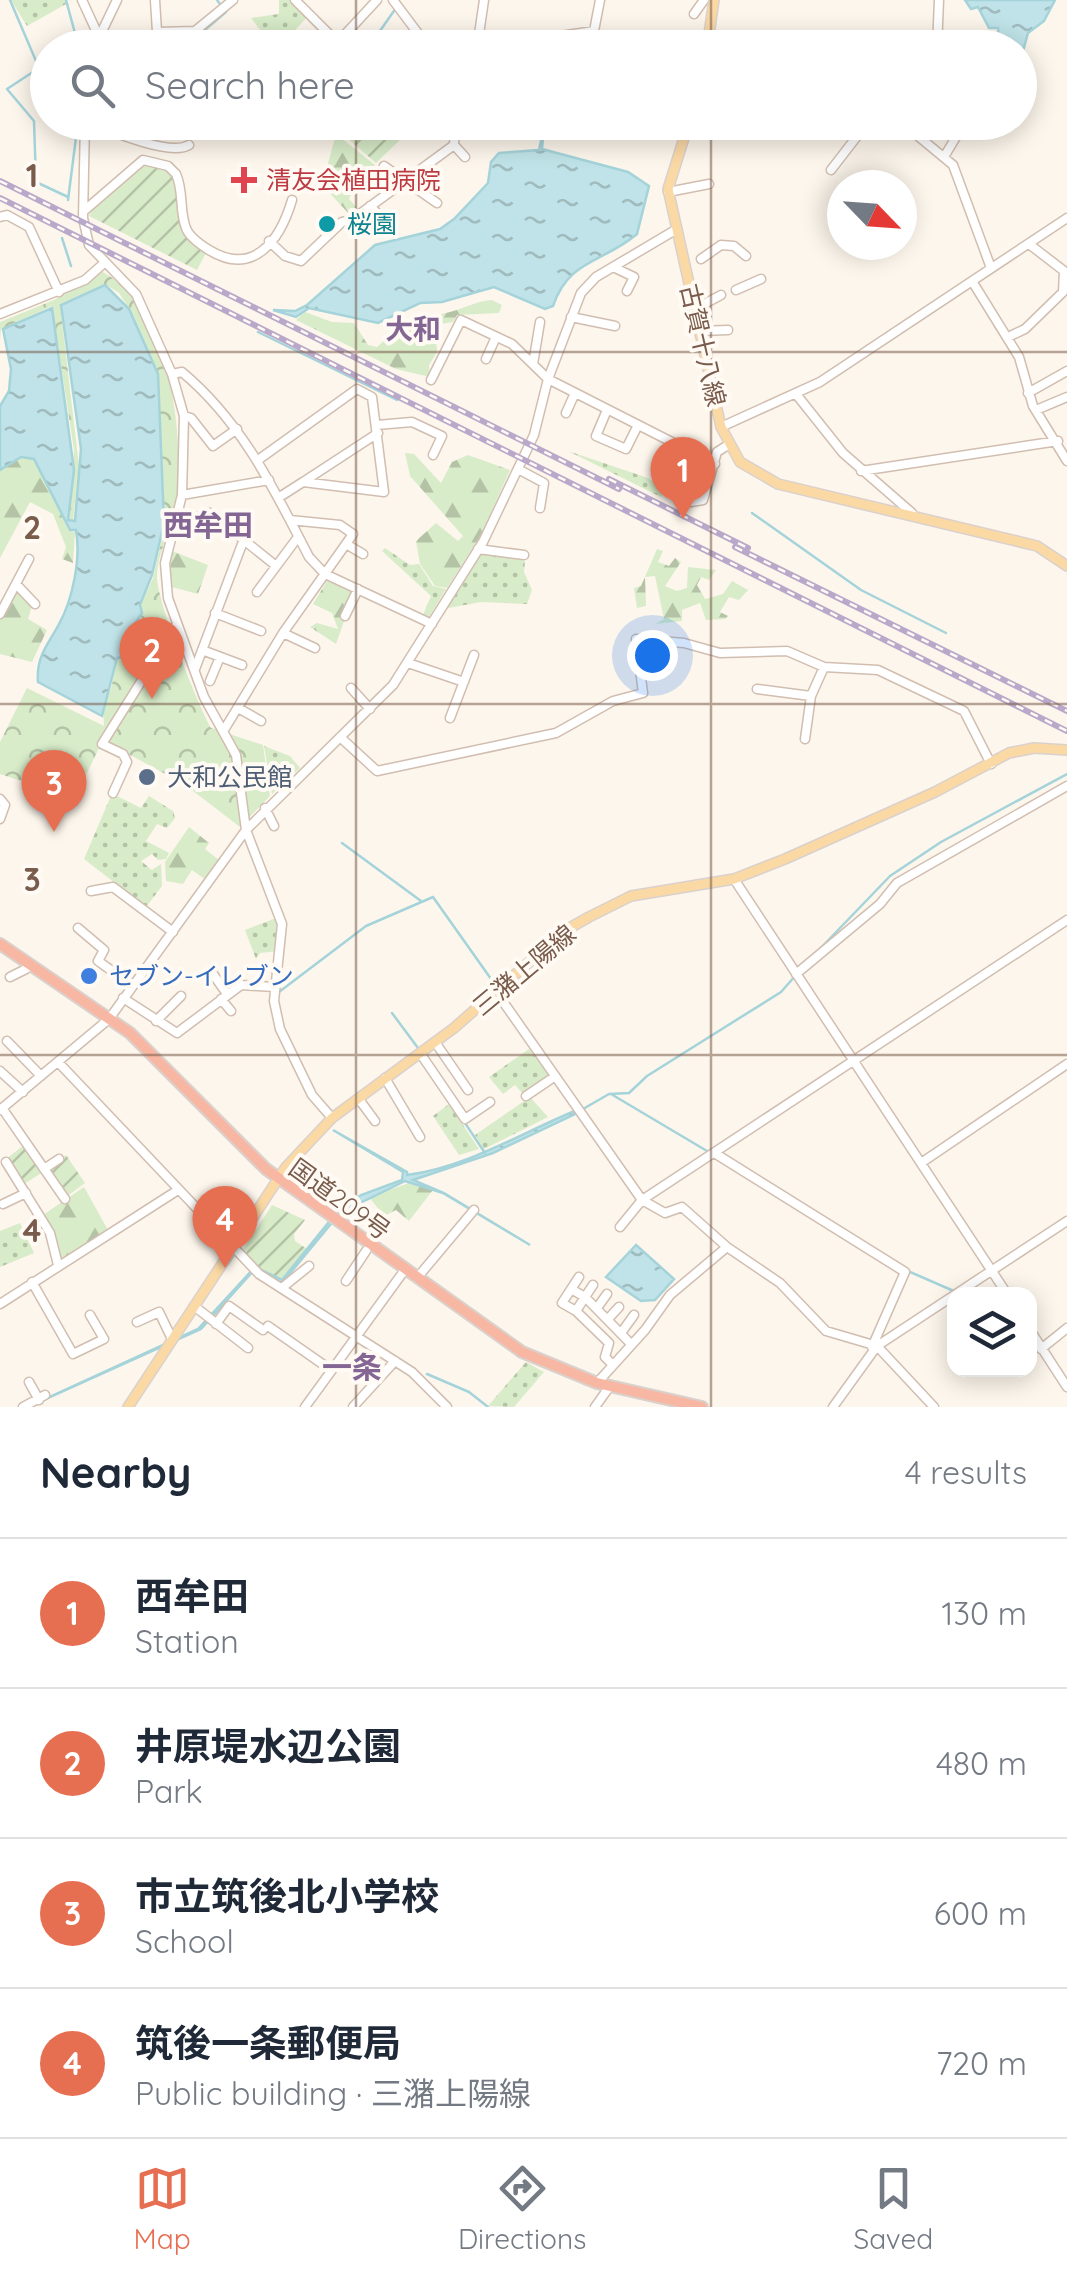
<!DOCTYPE html>
<html lang="en">
<head>
<meta charset="utf-8">
<style>
  :root { --surface:#fff; --page:#f2f2f3; --text:#1f2937; --muted:#747a83; --line:#e0e1e3; --accent:#e76f51 }
  body { margin:0; font-family:Quicksand,"Noto Sans JP",sans-serif; background:var(--page); color:var(--text) }
  .controls { position:absolute; right:30px; bottom:30px; display:grid; overflow:hidden; border-radius:20px; box-shadow:0 5px 25px #0003 }
  .controls button { width:90px; height:90px; display:grid; place-items:center; padding:0; border:0; border-bottom:2px solid var(--line); background:var(--surface); color:var(--text); font:50px sans-serif }
  .compass { position:absolute; left:827px; top:170px; width:90px; height:90px; border-radius:50%; background:var(--surface); box-shadow:0 5px 25px #0003; rotate:115deg }
  .you { position:absolute; left:652px; top:655px; width:35px; height:35px; margin:-25px; border:8px solid #fff; border-radius:50%; background:#1a73e8; box-shadow:0 0 0 15px #1a73e833 }
  .badge { display:grid; place-items:center; width:65px; height:65px; border-radius:50%; background:var(--accent); color:#fff; font-size:32px; font-weight:700 }
  .pin { position:absolute; translate:-50% -82px; filter:drop-shadow(0 2px 5px #0008) }
  .pin::after { content:''; position:absolute; top:52px; width:35px; height:30px; background:inherit; clip-path:polygon(0 0,100% 0,50% 100%) }
  .list { margin:0; padding:0; list-style:none }
  h2 { display:flex; justify-content:space-between; align-items:center; height:130px; margin:0; padding:0 40px; font-size:42px }
  h2 small { font-size:32px; font-weight:400; color:var(--muted) }
  .list li { display:grid; grid-template-columns:65px 1fr auto; gap:30px; align-items:center; box-sizing:border-box; height:150px; padding:0 40px; border-top:2px solid var(--line) }
  .list b { display:block; font-size:38px; white-space:nowrap }
  .list p { margin:0; font-size:32px; white-space:nowrap; color:var(--muted) }
  .list em { font-size:32px; font-style:normal; color:var(--muted) }
  .icon { flex:none; width:55px; height:55px; fill:none; stroke:currentColor; stroke-width:2; stroke-linecap:round; stroke-linejoin:round }
  .map { position:relative; flex:none; width:1067px; height:1407px; overflow:hidden }
  .search { position:absolute; background:var(--surface); box-shadow:0 5px 25px #0003; left:30px; right:30px; top:30px; height:110px; display:flex; align-items:center; gap:25px; box-sizing:border-box; padding:0 35px; border-radius:55px; color:var(--muted); font-size:38px }
  .sheet { height:730px; background:var(--surface) }
  nav { display:flex; justify-content:space-around; align-items:center; box-sizing:border-box; height:140px; border-top:2px solid var(--line); background:var(--surface); font-size:28px; color:var(--muted) }
  nav a { display:grid; justify-items:center; gap:5px }
  nav .on { color:var(--accent) }
  .map>svg:first-child { display:block }
  .grass { fill:url(#grass-dots) }
  .forest { fill:url(#forest-firs) }
  .park { fill:url(#park-crowns) }
  .garden { fill:url(#garden-furrows) }
  .water { fill:url(#water-ripples); stroke:#a5d3da; stroke-width:2.5 }
  .lines { fill:none; stroke-linecap:round; stroke-linejoin:round }
  .stream { stroke:#a5d3da; stroke-width:2.5 }
  .minor-casing { stroke:#d1beb0; stroke-width:11 }
  .major-casing { stroke:#dad1cd; stroke-width:12 }
  .highway-casing { stroke:#dad1cd; stroke-width:14 }
  .minor { stroke:#fff; stroke-width:8 }
  .major { stroke:#fbd9a5; stroke-width:9 }
  .highway { stroke:#f7b7a3; stroke-width:10 }
  .rail-casing { stroke:#b9a8c9; stroke-width:6 }
  .rail { stroke:#fffaf3; stroke-width:2.5; stroke-dasharray:8; stroke-linecap:butt }
  .grid { fill:none; stroke:#7a5c4d; stroke-width:2.5; stroke-opacity:0.55 }
  .health-dot { fill:#e0444e; stroke:#fffaf3; stroke-width:4 }
  .culture-dot { fill:#0f9aa8; stroke:#fffaf3; stroke-width:4 }
  .service-dot { fill:#5c6f8a; stroke:#fffaf3; stroke-width:4 }
  .shop-dot { fill:#3f7fe0; stroke:#fffaf3; stroke-width:4 }
  .labels { text-anchor:middle; stroke-width:8; stroke-linejoin:round; paint-order:stroke }
  .health-label { font-size:25px; fill:#be3a42; stroke:#fffaf3; text-anchor:start }
  .culture-label { font-size:25px; fill:#0d838f; stroke:#fffaf3; text-anchor:start }
  .street-label { font-size:25px; fill:#7a5c4d; stroke:#fffaf3 }
  .service-label { font-size:25px; fill:#4e5e75; stroke:#fffaf3; text-anchor:start }
  .shop-label { font-size:25px; fill:#366cbe; stroke:#fffaf3; text-anchor:start }
  .neighbourhood-label { font-size:28px; font-weight:bold; fill:#846695; stroke:#fffaf3 }
  .quarter-label { font-size:30px; font-weight:bold; fill:#846695; stroke:#fffaf3 }
  .grid-label { font-size:32px; text-anchor:middle; font-weight:bold; fill:#7a5c4d; stroke:#fffaf3; stroke-width:8; stroke-linejoin:round; paint-order:stroke }
</style>
</head>
<body>
<div class="map">
<svg width="1067" height="1407" viewBox="0 0 1067 1407">
  <defs>
    <pattern id="grass-dots" width="8" height="8" patternUnits="userSpaceOnUse" patternTransform="scale(2.5)"><rect width="8" height="8" fill="#d8ecc9"/><path d="M2 2h.1M6 6h.1" fill="none" stroke="#b4c2a5" stroke-width="1.8" stroke-linecap="round"/></pattern>
    <pattern id="forest-firs" width="22" height="20" patternUnits="userSpaceOnUse" patternTransform="scale(2.5)"><rect width="22" height="20" fill="#d8ecc9"/><path d="M5 1l3.5 6h-7zM16 11l3.5 6h-7z" fill="#b4c2a5"/></pattern>
    <pattern id="park-crowns" width="20" height="18" patternUnits="userSpaceOnUse" patternTransform="scale(2.5)"><rect width="20" height="18" fill="#d8ecc9"/><path d="M2 6a3 3 0 1 1 6 0M12 15a3 3 0 1 1 6 0" fill="none" stroke="#b4c2a5"/></pattern>
    <pattern id="garden-furrows" width="10" height="10" patternUnits="userSpaceOnUse" patternTransform="scale(2.5)"><rect width="10" height="10" fill="#d8ecc9"/><path d="M-1 1l2-2M0 10L10 0M9 11l2-2" fill="none" stroke="#b4c2a5"/></pattern>
    <pattern id="water-ripples" width="26" height="14" patternUnits="userSpaceOnUse" patternTransform="scale(2.5)"><rect width="26" height="14" fill="#bfe3e8"/><path d="M2 4q2-2 4 0t4 0M15 11q2-2 4 0t4 0" fill="none" stroke="#a0bbbe"/></pattern>
  </defs>
  <rect width="100%" height="100%" fill="#fdf6ec"/>
  <path class="grass" d="M11,0H65L66,4L27,26Z
    M279,0H290L308,16L279,48L273,47L251,18L279,14Z
    M605,34L649,40L661,47H540Z
    M568,451L648,478L664,490L661,497Z
    M385,548L410,565L419,564L433,586L446,589L429,617L423,615L431,596L382,551Z
    M480,552L525,561L524,572L532,590L527,604L481,602L443,609Z
    M264,746L290,756L300,768L272,794Z
    M117,796L141,808L149,796L173,811L175,818L167,828L157,824L146,841L169,853L166,859L158,860L152,854L141,861L152,870L161,864L162,886L146,907L84,859L110,798Z
    M276,918L278,951L260,953L256,959L245,930Z
    M529,1049L550,1077L524,1095L515,1085L503,1094L489,1077Z
    M530,1097L548,1117L484,1149L475,1135Z
    M449,1104L479,1149L459,1155L433,1116Z
    M20,1223L34,1253L0,1267V1231Z
    M526,1362L544,1372L514,1407L488,1406Z"/>
  <path class="forest" d="M322,123L375,165L357,181L349,199L359,210L351,216L322,185L335,138L319,127Z
    M492,300L502,305L499,313L457,315L453,322L435,325L437,352L429,365L430,377L396,369L296,320L305,312L332,322L354,323L368,345L377,347C408,318 407,321 446,313C462,310 475,301 492,300Z
    M405,453L414,454L441,483L452,462L468,455L510,470L481,535L447,588L435,586L420,564L416,541L436,523L458,541L463,536L410,476Z
    M21,458L34,459L69,531L75,532L73,563L62,559L66,547L53,514L30,502L0,558V471Z
    M657,549L663,551L658,562L669,566L675,558L681,562L665,586L677,591L687,588L688,567L716,570L709,580L701,577L697,585L705,599L723,594L732,581L748,590L739,600L729,597L720,612L728,616L725,619L706,620L700,603L682,610V621L655,624L664,619L655,576L645,577L646,606L637,608L634,588L641,586Z
    M172,551L208,565L198,594L168,586Z
    M327,581L354,593L336,644L310,627L317,623L338,629L332,613L313,604Z
    M19,589L32,606L28,619L47,630L32,662L0,654V619Z
    M189,827L209,843L205,849L219,860L206,880L192,870L183,884L166,881L165,862Z
    M412,1182L433,1190L409,1221L396,1210L384,1216L369,1197Z
    M84,1187L108,1230L62,1260L43,1215Z"/>
  <path class="park" d="M101,271C170,307 186,436 176,506C172,530 157,551 157,578C158,604 197,703 211,728L263,745L270,796L240,827L184,784L106,742L105,736L83,781L80,800L0,774V742L27,688L104,726L103,705C119,683 111,654 126,630L136,627L143,613L141,605L153,578L165,524L158,373L133,315L119,293L105,284L60,304L79,466L73,521H69L74,450L52,306L1,329L0,341V322L54,300Z"/>
  <path class="garden" d="M330,123H392L390,129L404,136L376,163Z
    M143,163C187,172 171,184 182,220C186,232 199,242 207,251L197,270L89,216L96,204Z
    M24,1145L43,1172L24,1184L6,1159Z
    M66,1155L85,1183L66,1197L47,1169Z
    M272,1205L305,1220L294,1234L295,1241L307,1249L280,1281L254,1267L241,1253Z"/>
  <path class="water" d="M965,0H1055L1044,21L1028,33L1020,62V48L1000,47L998,28H989L978,7L971,9Z
    M544,127L542,149L628,172L649,186L637,234C603,263 569,259 553,306L545,309L494,287L442,302L420,303L378,323L309,308L296,317L273,310L295,311L307,305L375,245L440,229L454,219L488,183L491,162L499,153L539,150Z
    M105,285L129,309L158,374L164,523L152,575L140,605L142,613L135,624L141,642L134,656L117,658L102,716L38,682C36,656 48,645 59,624C73,599 81,558 76,530H70L34,459L21,457L0,470V406L9,391L11,369L3,329L52,308L74,470L68,520L75,521L81,449L61,305Z
    M582,1108L584,1110L493,1153L413,1180L444,1193L530,1245L443,1193L405,1181L340,1213L282,1283L255,1269L201,1329L28,1407L198,1329L255,1267L282,1280L337,1212L361,1195L402,1180L403,1172L333,1130L407,1172V1175C469,1167 524,1131 582,1108Z
    M636,1245L674,1279L655,1300L641,1301L606,1277Z"/>
  <g class="lines">
    <path class="stream" d="M10,0L39,68L7,89L34,121L36,182L68,197
      M66,0L79,48
      M101,40L199,35L226,12L217,0
      M85,48L93,40
      M368,48L396,8
      M68,200L78,122
      M62,238L71,266
      M258,332L397,400
      M752,513L861,590L946,633
      M342,843L421,901
      M815,954L890,876L941,842L1067,774
      M279,992L366,926L433,897L496,986
      M392,1013L418,1048
      M611,1094L707,1151
      M583,1109L609,1094L629,1093L647,1076L781,992L796,975
      M465,1123L485,1153
      M908,1271L956,1292
      M427,1374L469,1392L488,1407"/>
    <g class="minor-casing">
      <path id="minor" d="M82,0L99,37
        M155,0L157,32L195,31L233,0
        M295,0L343,48
        M393,0L429,48
        M694,14L704,0
        M338,42L377,0
        M94,48L117,0
        M477,48L484,0
        M521,48L547,38L594,31L600,0
        M937,48L939,0
        M85,122L83,218L89,245L136,294L172,374L184,416L182,495L165,563L168,598L204,697L236,755L246,830L282,924L274,1001L280,1029L312,1095L332,1118
        M93,122C113,133 171,156 189,145
        M901,122L953,165L991,268
        M454,145L465,157
        M944,157L965,122
        M384,166L437,203
        M831,170L868,122
        M668,192L709,184
        M370,206L382,218
        M85,210L143,160L168,166L176,174C184,191 179,211 186,228C189,237 201,245 209,250C253,277 280,241 292,200
        M0,217L7,215L29,227L59,292
        M269,241L285,256L301,261L342,222L353,219L454,145L455,128L433,122
        M701,259L721,245L734,246L746,256
        M613,267L634,277L627,291
        M972,281L1019,357L1033,406L1067,461
        M736,290L761,279
        M695,309L721,295
        M0,314L85,280L103,264
        M571,317L615,326
        M700,331L728,330
        M1008,337L1025,329L1063,292L1064,271L1029,244
        M486,359L496,337
        M533,364L540,322
        M172,374L182,372C242,422 274,489 309,557L325,574L432,624
        M431,380L461,320L512,344L548,379L715,464
        M1028,393L1067,371
        M796,394L843,453L912,513
        M607,410L596,436L626,449L638,425
        M1036,410L1067,397
        M566,413L575,393
        M184,416L191,418L213,446L237,429
        M377,425L412,422L442,436L433,455
        M721,427L820,382L1067,218
        M258,460L357,389L372,397L384,492L303,482L278,498
        M518,469L544,483L540,508
        M861,471L1058,441
        M303,482L378,433
        M704,494L694,493L691,502L703,500L717,452L728,445
        M182,495L269,480
        M178,524L210,513L275,565
        M346,544L363,554
        M478,549L524,555
        M16,584L35,604
        M257,592L298,537
        M215,613L261,631
        M0,614L29,559
        M345,616L358,589
        M283,633L315,648
        M202,650L242,665
        M408,663L464,682
        M195,669L244,539
        M210,681L220,657
        M351,688L370,709
        M757,689L811,696
        M238,708L261,721
        M450,718L474,655
        M224,730L283,633L353,534L340,525L290,520
        M340,737L377,771L556,733L613,701L643,693L636,639L684,643L720,653L787,651L824,667L878,670L964,711L991,764
        M805,739L811,696L824,667
        M113,793L127,762L123,754L102,744L177,624
        M0,799L5,805L0,819
        M265,808L274,826
        M734,879L1007,1294
        M91,891L113,887L173,932
        M78,928L104,950L98,961L132,985
        M213,974L227,994
        M796,974L880,904L897,883L1067,786
        M10,977L26,969
        M497,993L642,1200L665,1213L682,1207L727,1247L780,1283L826,1331L877,1346L934,1407
        M123,998L177,1033L241,985L274,987
        M221,999L231,1011
        M156,1021L181,996
        M7,1041L41,1076
        M435,1042L468,1090
        M420,1053L465,1119L490,1102
        M58,1062L259,1274L412,1372L447,1407
        M0,1071L23,1092
        M385,1078L420,1137
        M526,1096L554,1077
        M361,1102L375,1121
        M2,1108L65,1199
        M0,1110L109,1019L246,830L393,685L483,542L534,435L548,379L581,293L596,277L677,229
        M716,1154L905,1272L872,1347
        M6,1162L50,1233L58,1265
        M921,1163L1067,1064
        M44,1169L59,1159
        M3,1204L26,1193
        M620,1227L642,1200L1067,920
        M417,1278L474,1210
        M346,1281L366,1251
        M32,1282L73,1354L104,1339L90,1315
        M283,1287L309,1266
        M571,1289L585,1297L593,1285
        M0,1304L178,1190
        M194,1306L248,1348
        M597,1308L607,1294
        M576,1311L562,1303L579,1277
        M608,1319L619,1307
        M137,1322L159,1312L172,1339
        M216,1324L229,1306L263,1330
        M268,1326L331,1370
        M1030,1330L1067,1387
        M621,1333L634,1315
        M1041,1349L1067,1328
        M612,1364L605,1357L609,1343L576,1311L585,1297L631,1344
        M29,1382L39,1400
        M597,1383L645,1330L670,1295L727,1247
        M23,1407L45,1395
        M305,1407L404,1271
        M353,1407L395,1361
        M595,1407L610,1386
        M833,1407L877,1346L1067,1221"/>
    </g>
    <g class="major-casing">
      <path id="major" d="M707,48L714,0
        M689,122L668,189L721,427L740,462L778,484L1037,546L1067,566
        M128,1407L286,1167L332,1118L454,1028L566,930L589,917L631,896L734,879L785,859L935,792L1009,753L1034,748L1067,750"/>
    </g>
    <g class="highway-casing">
      <path id="highway" d="M0,944L130,1033L266,1169L522,1352L597,1383L702,1407"/>
    </g>
    <use href="#minor" class="minor"/>
    <use href="#major" class="major"/>
    <use href="#highway" class="highway"/>
    <g class="rail-casing">
      <path id="rail" d="M0,181L619,489
        M0,198L1067,731
        M609,479L748,548
        M735,547L1067,711"/>
    </g>
    <use href="#rail" class="rail"/>
  </g>
  <path class="grid" d="M356,0V48M711,0V48M356,122V1407M711,122V1407M0,352H1067M0,704H1067M0,1055H1067"/>
  <path class="health-dot" d="M239 165h10v10h10v10h-10v10h-10v-10h-10v-10h10z"/>
  <circle class="culture-dot" cx="327" cy="224" r="10"/>
  <circle class="service-dot" cx="147" cy="777" r="10"/>
  <circle class="shop-dot" cx="89" cy="976" r="10"/>
  <g class="labels">
    <g class="health-label">
      <text x="266" y="189">清友会植田病院</text>
    </g>
    <g class="culture-label">
      <text x="347" y="233">桜園</text>
    </g>
    <g class="street-label">
      <text transform="translate(703 345) rotate(77)" y="9">古賀十八線</text>
      <text transform="translate(524 970) rotate(-40)" y="9">三潴上陽線</text>
      <text transform="translate(340 1199) rotate(36)" y="9">国道209号</text>
    </g>
    <g class="service-label">
      <text x="167" y="786">大和公民館</text>
    </g>
    <g class="shop-label">
      <text x="109" y="985">セブン-イレブン</text>
    </g>
    <g class="neighbourhood-label">
      <text x="413" y="339">大和</text>
    </g>
    <g class="quarter-label">
      <text x="208" y="536">西牟田</text>
      <text x="352" y="1378">一条</text>
    </g>
  </g>
  <g class="grid-label">
    <text x="32" y="187">1</text>
    <text x="32" y="539">2</text>
    <text x="32" y="891">3</text>
    <text x="32" y="1242">4</text>
  </g>
</svg>
<div class="controls">
<button><svg class="icon" aria-label="layers" viewBox="0 0 24 24"><path d="M12 4l9 5-9 5-9-5zM3 14l9 5 9-5"/></svg></button>
</div>
<svg class="compass" viewBox="-18 -18 36 36"><path d="M0-13l5 13h-10z" fill="#e53935"/><path d="M0 13l5-13h-10z" fill="#747a83"/></svg>
<div class="you"></div>
<div class="pin badge" style="left:683px;top:519px">1</div>
<div class="pin badge" style="left:152px;top:699px">2</div>
<div class="pin badge" style="left:54px;top:832px">3</div>
<div class="pin badge" style="left:225px;top:1268px">4</div>
<div class="search"><svg class="icon" aria-label="search" viewBox="0 0 24 24"><circle cx="10" cy="10" r="6"/><path d="M15 15l6 6"/></svg>Search here</div>
</div>
<section class="sheet">
<h2>Nearby<small>4 results</small></h2>
<ul class="list">
<li><span class="badge">1</span><div><b>西牟田</b><p>Station</p></div><em>130 m</em></li>
<li><span class="badge">2</span><div><b>井原堤水辺公園</b><p>Park</p></div><em>480 m</em></li>
<li><span class="badge">3</span><div><b>市立筑後北小学校</b><p>School</p></div><em>600 m</em></li>
<li><span class="badge">4</span><div><b>筑後一条郵便局</b><p>Public building · 三潴上陽線</p></div><em>720 m</em></li>
</ul>
</section>
<nav>
<a class="on"><svg class="icon" aria-label="map" viewBox="0 0 24 24"><path d="M3 6l6-2 6 2 6-2v14l-6 2-6-2-6 2zM9 4v14M15 6v14"/></svg>Map</a>
<a><svg class="icon" aria-label="directions" viewBox="0 0 24 24"><path d="M12 3l9 9-9 9-9-9zM9 14v-3h6M13 9l2 2-2 2"/></svg>Directions</a>
<a><svg class="icon" aria-label="saved" viewBox="0 0 24 24"><path d="M7 4h10v16l-5-4-5 4z"/></svg>Saved</a>
</nav>
</body>
</html>
